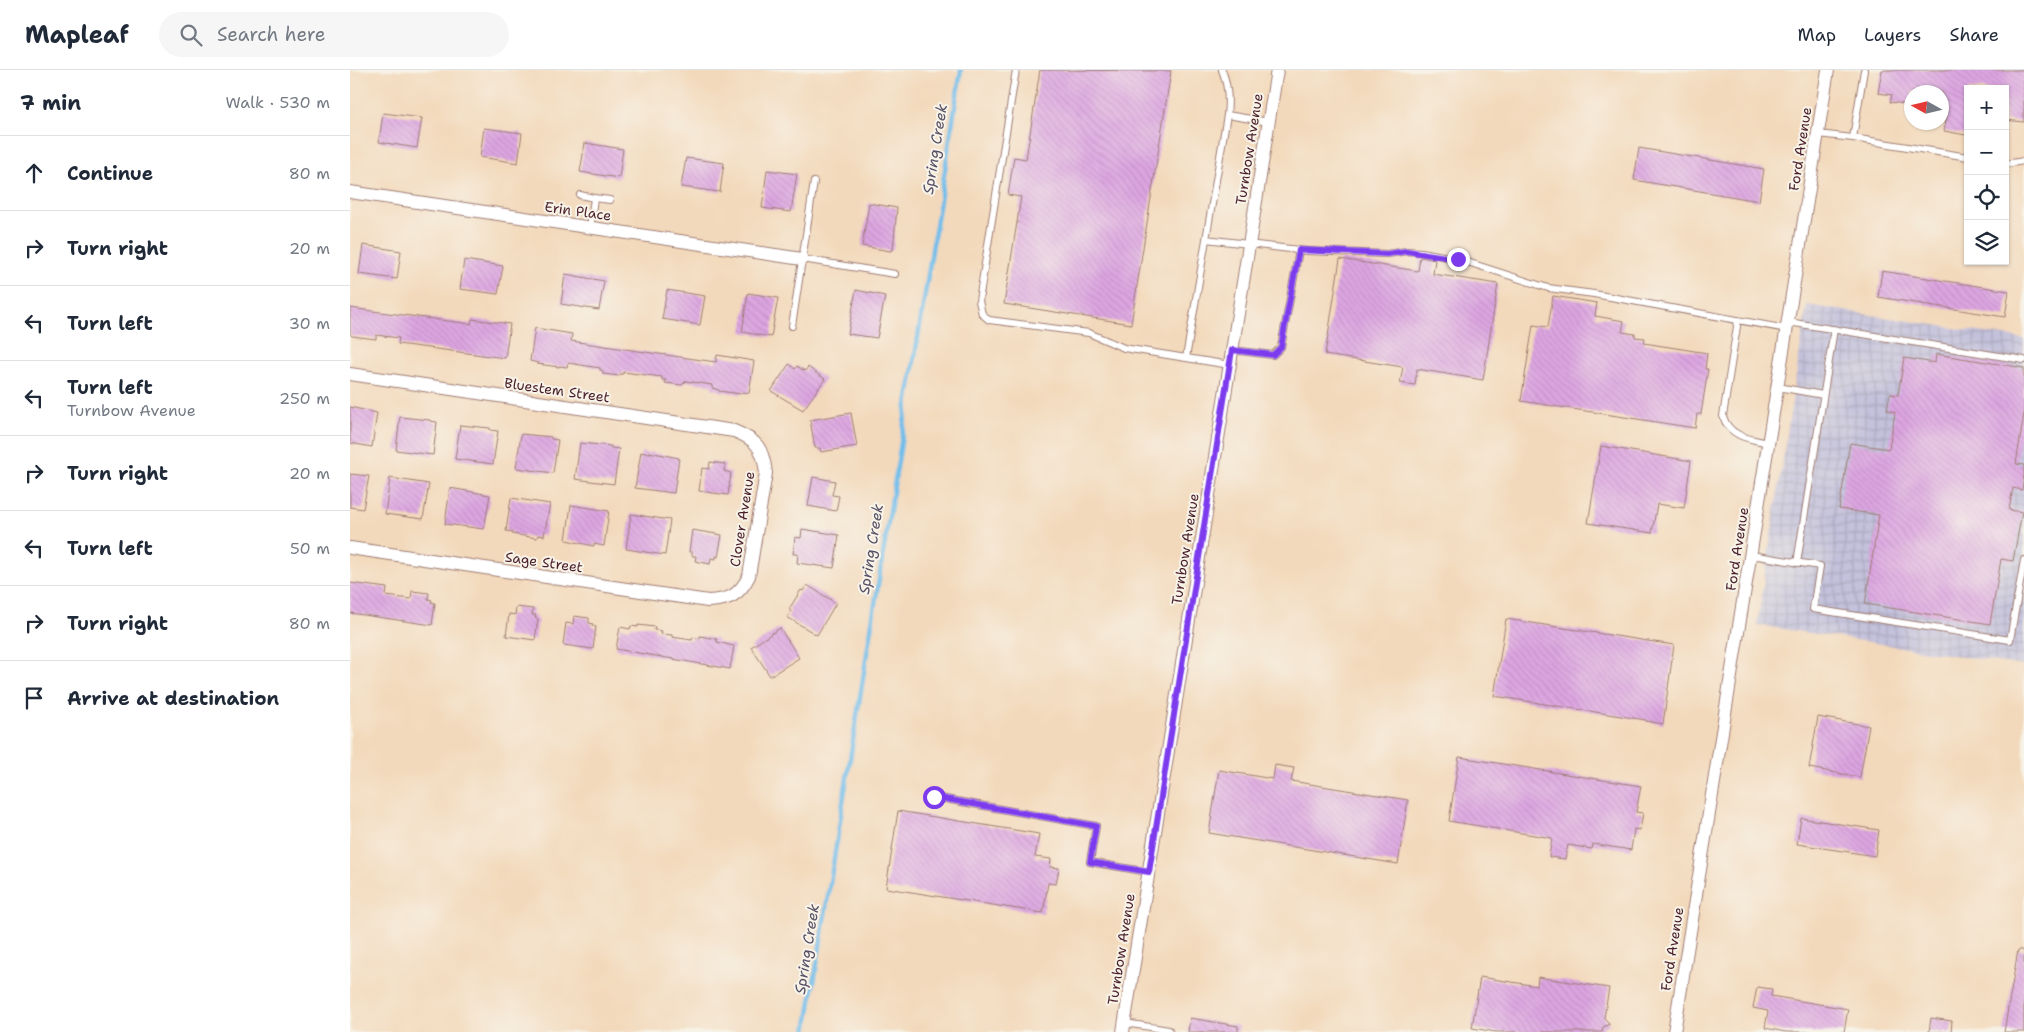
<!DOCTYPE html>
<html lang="en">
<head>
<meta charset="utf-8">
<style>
  :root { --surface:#fff; --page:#f6f6f7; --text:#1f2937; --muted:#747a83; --line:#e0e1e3 }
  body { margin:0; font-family:"Shantell Sans",sans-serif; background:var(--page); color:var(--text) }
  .controls { position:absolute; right:15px; top:15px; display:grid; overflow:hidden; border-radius:0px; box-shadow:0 1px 4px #0004 }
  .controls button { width:45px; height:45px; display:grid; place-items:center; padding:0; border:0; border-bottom:1px solid var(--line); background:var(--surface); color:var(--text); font:25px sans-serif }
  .compass { position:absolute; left:1554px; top:15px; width:45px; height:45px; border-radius:50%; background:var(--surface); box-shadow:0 1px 4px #0004; rotate:278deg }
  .stop { position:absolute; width:15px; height:15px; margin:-11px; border:4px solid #7c3aed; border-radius:50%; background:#fff }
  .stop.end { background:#7c3aed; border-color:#fff; box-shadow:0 1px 5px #0008 }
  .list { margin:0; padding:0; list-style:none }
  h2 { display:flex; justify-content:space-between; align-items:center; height:65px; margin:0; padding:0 20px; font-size:21px }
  h2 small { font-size:16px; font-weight:400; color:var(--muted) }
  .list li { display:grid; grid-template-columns:32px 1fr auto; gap:15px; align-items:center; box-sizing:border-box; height:75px; padding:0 20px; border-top:1px solid var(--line) }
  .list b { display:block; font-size:19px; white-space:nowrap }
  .list p { margin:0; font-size:16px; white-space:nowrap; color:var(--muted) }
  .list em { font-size:16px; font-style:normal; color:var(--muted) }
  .icon { flex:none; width:28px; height:28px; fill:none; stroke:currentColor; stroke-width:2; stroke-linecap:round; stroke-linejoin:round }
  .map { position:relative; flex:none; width:1674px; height:962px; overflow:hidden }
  header { display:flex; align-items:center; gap:30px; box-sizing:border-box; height:70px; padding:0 25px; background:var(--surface); border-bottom:1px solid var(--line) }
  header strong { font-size:24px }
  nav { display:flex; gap:28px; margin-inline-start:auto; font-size:18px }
  .search { width:350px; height:45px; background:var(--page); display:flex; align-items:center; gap:12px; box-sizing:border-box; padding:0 18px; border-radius:28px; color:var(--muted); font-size:19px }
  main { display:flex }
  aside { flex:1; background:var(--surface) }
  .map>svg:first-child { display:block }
  .industrial { fill:url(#industrial-grid) }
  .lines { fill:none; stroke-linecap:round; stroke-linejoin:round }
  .stream { stroke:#72beeb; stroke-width:4.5 }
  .building { fill:url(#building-back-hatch) }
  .lane-casing { stroke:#9e7c73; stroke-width:8 }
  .street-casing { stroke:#9e7c73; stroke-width:14 }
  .lane { stroke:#fff; stroke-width:6 }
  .street { stroke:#fff; stroke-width:12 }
  .route { stroke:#7c3aed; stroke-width:6 }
  .labels { text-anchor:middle; stroke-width:4; stroke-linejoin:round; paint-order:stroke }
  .street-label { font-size:14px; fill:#4a1f2b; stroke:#f7f3e8 }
  .water-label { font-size:15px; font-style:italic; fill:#564f65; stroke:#f7f3e8 }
</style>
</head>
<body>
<header>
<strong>Mapleaf</strong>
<div class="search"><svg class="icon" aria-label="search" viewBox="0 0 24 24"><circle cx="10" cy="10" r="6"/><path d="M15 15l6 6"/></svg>Search here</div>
<nav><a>Map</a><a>Layers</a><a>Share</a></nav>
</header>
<main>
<aside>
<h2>7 min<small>Walk · 530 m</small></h2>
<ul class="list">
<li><svg class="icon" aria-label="ahead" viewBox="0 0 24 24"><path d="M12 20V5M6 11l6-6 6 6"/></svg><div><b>Continue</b></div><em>80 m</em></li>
<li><svg class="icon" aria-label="right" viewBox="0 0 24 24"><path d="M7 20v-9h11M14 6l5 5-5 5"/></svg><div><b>Turn right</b></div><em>20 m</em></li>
<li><svg class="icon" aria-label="left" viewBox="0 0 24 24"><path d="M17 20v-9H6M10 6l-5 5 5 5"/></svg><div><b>Turn left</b></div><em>30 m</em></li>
<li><svg class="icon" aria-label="left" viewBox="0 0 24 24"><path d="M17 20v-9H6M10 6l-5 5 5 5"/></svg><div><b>Turn left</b><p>Turnbow Avenue</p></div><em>250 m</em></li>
<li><svg class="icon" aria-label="right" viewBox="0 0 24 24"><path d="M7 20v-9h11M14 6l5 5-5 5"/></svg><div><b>Turn right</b></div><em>20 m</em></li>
<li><svg class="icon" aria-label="left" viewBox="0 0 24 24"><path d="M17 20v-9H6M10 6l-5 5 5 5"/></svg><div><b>Turn left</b></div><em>50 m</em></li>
<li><svg class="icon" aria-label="right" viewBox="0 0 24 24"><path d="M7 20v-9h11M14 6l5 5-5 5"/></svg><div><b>Turn right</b></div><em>80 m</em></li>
<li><svg class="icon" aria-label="arrive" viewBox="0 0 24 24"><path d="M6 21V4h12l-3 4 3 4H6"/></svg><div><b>Arrive at destination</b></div></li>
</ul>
</aside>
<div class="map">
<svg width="1674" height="962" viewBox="0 0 1674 962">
  <defs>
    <pattern id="industrial-grid" width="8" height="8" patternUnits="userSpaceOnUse" patternTransform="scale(1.25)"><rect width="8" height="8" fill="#c3c1db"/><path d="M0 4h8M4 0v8" fill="none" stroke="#a9a5bc"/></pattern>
    <pattern id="building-back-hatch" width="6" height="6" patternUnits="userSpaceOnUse" patternTransform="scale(1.25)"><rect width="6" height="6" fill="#dda6e2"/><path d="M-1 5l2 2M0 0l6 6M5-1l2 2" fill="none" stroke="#bf8ec2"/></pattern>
  </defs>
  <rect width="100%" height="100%" fill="#f7f3e8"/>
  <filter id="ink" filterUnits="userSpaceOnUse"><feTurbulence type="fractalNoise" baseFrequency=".02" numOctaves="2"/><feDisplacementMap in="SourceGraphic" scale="10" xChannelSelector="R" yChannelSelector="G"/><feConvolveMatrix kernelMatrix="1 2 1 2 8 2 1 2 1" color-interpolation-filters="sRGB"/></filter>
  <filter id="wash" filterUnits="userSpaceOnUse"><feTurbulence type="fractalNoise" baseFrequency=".0096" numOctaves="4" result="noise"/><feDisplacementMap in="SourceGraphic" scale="20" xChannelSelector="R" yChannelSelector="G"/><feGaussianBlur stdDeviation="1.12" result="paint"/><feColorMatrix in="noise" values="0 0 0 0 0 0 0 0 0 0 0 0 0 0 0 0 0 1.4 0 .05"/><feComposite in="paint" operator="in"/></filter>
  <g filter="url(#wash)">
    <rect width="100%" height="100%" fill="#f3d9bb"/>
    <path class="industrial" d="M1457,235L1674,269V596L1407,555Z"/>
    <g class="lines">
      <path class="stream" d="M456,962L611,0"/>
    </g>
    <g id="blocks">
      <path class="building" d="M690,0L821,1L781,254L654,234L671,127L658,125L664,87L676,89Z
        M1532,0H1674V52L1655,50V19H1618V50L1616,65L1594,61L1598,41L1592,40V22H1562V35L1540,32L1542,25L1528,23Z
        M33,43L72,48L67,78L29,72Z
        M134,58L172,63L168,93L130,87Z
        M235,73L273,79L269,108L230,102Z
        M1289,78L1414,99L1409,131L1284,110Z
        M336,88L374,93L370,122L331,117Z
        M417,100L447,104L441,142L412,138Z
        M519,133L547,138L543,180L540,181L512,176Z
        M13,175L51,181L47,209L9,204Z
        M1070,187L1085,190L1083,204L1148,214L1133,310L1067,299L1065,315L1050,313L1053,297L975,285L990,189L1068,201Z
        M114,190L153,196L148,224L110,219Z
        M1532,201L1659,221L1655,247L1528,227Z
        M215,204L254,211L249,240L211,234Z
        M317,220L355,226L350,255L312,249Z
        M506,220L535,226L527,268L498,264Z
        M398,223L428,228L421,267L392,262Z
        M1203,226L1247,233L1245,246L1274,251L1272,262L1285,264V267L1295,268L1294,273L1357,283L1355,299H1358L1351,344H1347L1345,358L1171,331L1183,255L1198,257Z
        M0,238L121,254L122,249L160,254L155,288L48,274L49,268L26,265V269L2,266L0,264Z
        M185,258L222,264L221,271L302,283L366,292L367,285L404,291L399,323L392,322L391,324L369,321V320L362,318V315L336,311L332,315L315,313L316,310H312V307L273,302V304H270L269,306L253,304V301L250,300V298L218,293L217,297L209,296V297L187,294L188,293L180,291Z
        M1586,284L1674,298V344L1666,394L1674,395V406L1672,420L1663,418L1659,440L1672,442L1663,491L1651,489L1640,554L1515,534L1529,445L1489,439L1500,373L1539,379L1545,342L1537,340L1540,324L1548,325L1554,288L1585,293Z
        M439,294L445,299L447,296L455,301L458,297L475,309L453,340L421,321Z
        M0,337L27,343L22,377L0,373Z
        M501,343L507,376L471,382L470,378H465L460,350Z
        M50,347L80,350V351L87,352L83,385L46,380Z
        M110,355L140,358V360L148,361L143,394L105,389Z
        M171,364L201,367V369L208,370L203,403L166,398Z
        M230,373L261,376V378L269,379L264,414L225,409Z
        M1251,376L1341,391L1334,438L1307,434L1302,463L1238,453Z
        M291,382L299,384V382L329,388L324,423L285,418Z
        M360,392L375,394L374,401L381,403L378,425L349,421L352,398L359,399Z
        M0,404L19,406L13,439L0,437Z
        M463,407L485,411L482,425L489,426L486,441L458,436Z
        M40,408L79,414L73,449L35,444Z
        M100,418L140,425L134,459L95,454Z
        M161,428L200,434L194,466L188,465L187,468L162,464L163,462L156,461Z
        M221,435L259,441L254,476L244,474V476L216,470Z
        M281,444L320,450L315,485L276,479Z
        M452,459L489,465L484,498L447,493L448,484H443L445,467L451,468Z
        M342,460L372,465L368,487L366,486V489L361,488L360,494L345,491L346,486H342V482H339Z
        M0,513L37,518L36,526L61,529L62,521L79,523L78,529L82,530L81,532L85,533L82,555L0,543Z
        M457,515L486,533L467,565L437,547L441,541L439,539L451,520L453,521Z
        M166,537L183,539L182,545H186L185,548L188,549L185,570L156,566L159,544L165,545Z
        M224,546L239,548V553L243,554L242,556L246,557L243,579L213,575L216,553L223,554Z
        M1156,549L1324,575L1313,654L1296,651V650L1144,626Z
        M288,555L305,557L304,560L312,561L311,564L322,565V567L342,570L343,567L350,569V566L367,569V572L384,576L380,599L266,579L270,557L280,559L281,556L288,557Z
        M430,558L449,588L420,606L401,577Z
        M1468,647L1519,656L1510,707L1459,698Z
        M1109,687L1291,716L1286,742L1293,743L1290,760L1284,759L1281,780L1243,774L1242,779L1218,775L1215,789L1199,787L1202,768L1099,751Z
        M925,695L944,698L941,711L1058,730L1048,794L859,763L869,700L923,709Z
        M548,741L689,764L685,787L701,789L700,797L709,798L706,814L698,813L693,843L536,818Z
        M1451,748L1529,760L1525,786L1447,774Z
        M1668,880H1674V962H1654Z
        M1130,907L1187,916L1188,907L1259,918L1254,948L1260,954L1253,957L1252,962H1146L1122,958Z
        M1407,917L1422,919L1421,926L1498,939L1494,962H1436L1415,958L1418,941L1403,938Z
        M840,948L888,956V962H838Z
        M1581,948L1602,951L1601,962H1579Z"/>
    </g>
  </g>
  <g filter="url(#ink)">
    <use href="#blocks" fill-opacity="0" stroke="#9e7c73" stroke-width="1"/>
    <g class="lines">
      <g class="lane-casing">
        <path id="lane" d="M666,0L629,231L632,244L639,250L739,263L774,278L880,295
          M872,0C878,15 879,29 877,45L919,52
          M1468,64L1503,68L1514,0
          M1503,68L1618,87
          M1655,94L1674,91
          M230,125L244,128L240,158
          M244,128L260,130
          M856,169L957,181L1037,184L1057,181L1072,182L1108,189L1198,218L1244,224L1437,259
          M452,189L545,204
          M1388,250L1373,346C1379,367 1400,369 1419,373
          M1438,252L1674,290
          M442,256L464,112
          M882,280L923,285L931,277L949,180
          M836,288L877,45
          M1428,317L1473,325
          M1401,485L1470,496L1463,539L1660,570L1674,490
          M1447,493L1484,259
          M584,727L746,756L740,792L799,802
          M775,953L819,960V962"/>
      </g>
      <g class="street-casing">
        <path id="street" d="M0,122L452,189
          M0,304L384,361C407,370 413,378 416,403L399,506C389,526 379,530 358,531L0,478
          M773,962L927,0
          M1324,962L1478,0"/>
      </g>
      <use href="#lane" class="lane"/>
      <use href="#street" class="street"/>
    </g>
  </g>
  <g class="lines" filter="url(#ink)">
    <path class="route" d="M584,727L746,756L740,792L799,802L882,280L923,285L931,277L949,180L1037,184L1057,181L1108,189"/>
  </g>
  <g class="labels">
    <g class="street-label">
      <text transform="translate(899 79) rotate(-81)" y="5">Turnbow Avenue</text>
      <text transform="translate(1450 79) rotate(-81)" y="5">Ford Avenue</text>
      <text transform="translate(228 141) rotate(8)" y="5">Erin Place</text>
      <text transform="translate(207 320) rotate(8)" y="5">Bluestem Street</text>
      <text transform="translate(392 449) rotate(-81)" y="5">Clover Avenue</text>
      <text transform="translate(835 479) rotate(-81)" y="5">Turnbow Avenue</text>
      <text transform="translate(1387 479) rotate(-81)" y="5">Ford Avenue</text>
      <text transform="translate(194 492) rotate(8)" y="5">Sage Street</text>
      <text transform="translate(771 879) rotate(-81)" y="5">Turnbow Avenue</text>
      <text transform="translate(1322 879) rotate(-81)" y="5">Ford Avenue</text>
    </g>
    <g class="water-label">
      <text transform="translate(585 79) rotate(-81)" y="5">Spring Creek</text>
      <text transform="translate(521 479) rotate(-81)" y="5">Spring Creek</text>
      <text transform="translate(457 879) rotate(-81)" y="5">Spring Creek</text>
    </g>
  </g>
</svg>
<div class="controls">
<button>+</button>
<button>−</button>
<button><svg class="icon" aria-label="locate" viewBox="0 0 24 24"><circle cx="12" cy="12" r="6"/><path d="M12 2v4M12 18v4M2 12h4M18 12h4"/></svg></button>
<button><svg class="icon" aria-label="layers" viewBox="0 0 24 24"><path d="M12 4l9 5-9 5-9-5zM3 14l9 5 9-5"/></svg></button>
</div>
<svg class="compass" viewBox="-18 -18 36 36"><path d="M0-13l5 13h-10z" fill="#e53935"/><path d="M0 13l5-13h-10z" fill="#747a83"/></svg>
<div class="stop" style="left:584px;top:727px"></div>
<div class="stop end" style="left:1108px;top:189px"></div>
</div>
</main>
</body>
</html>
